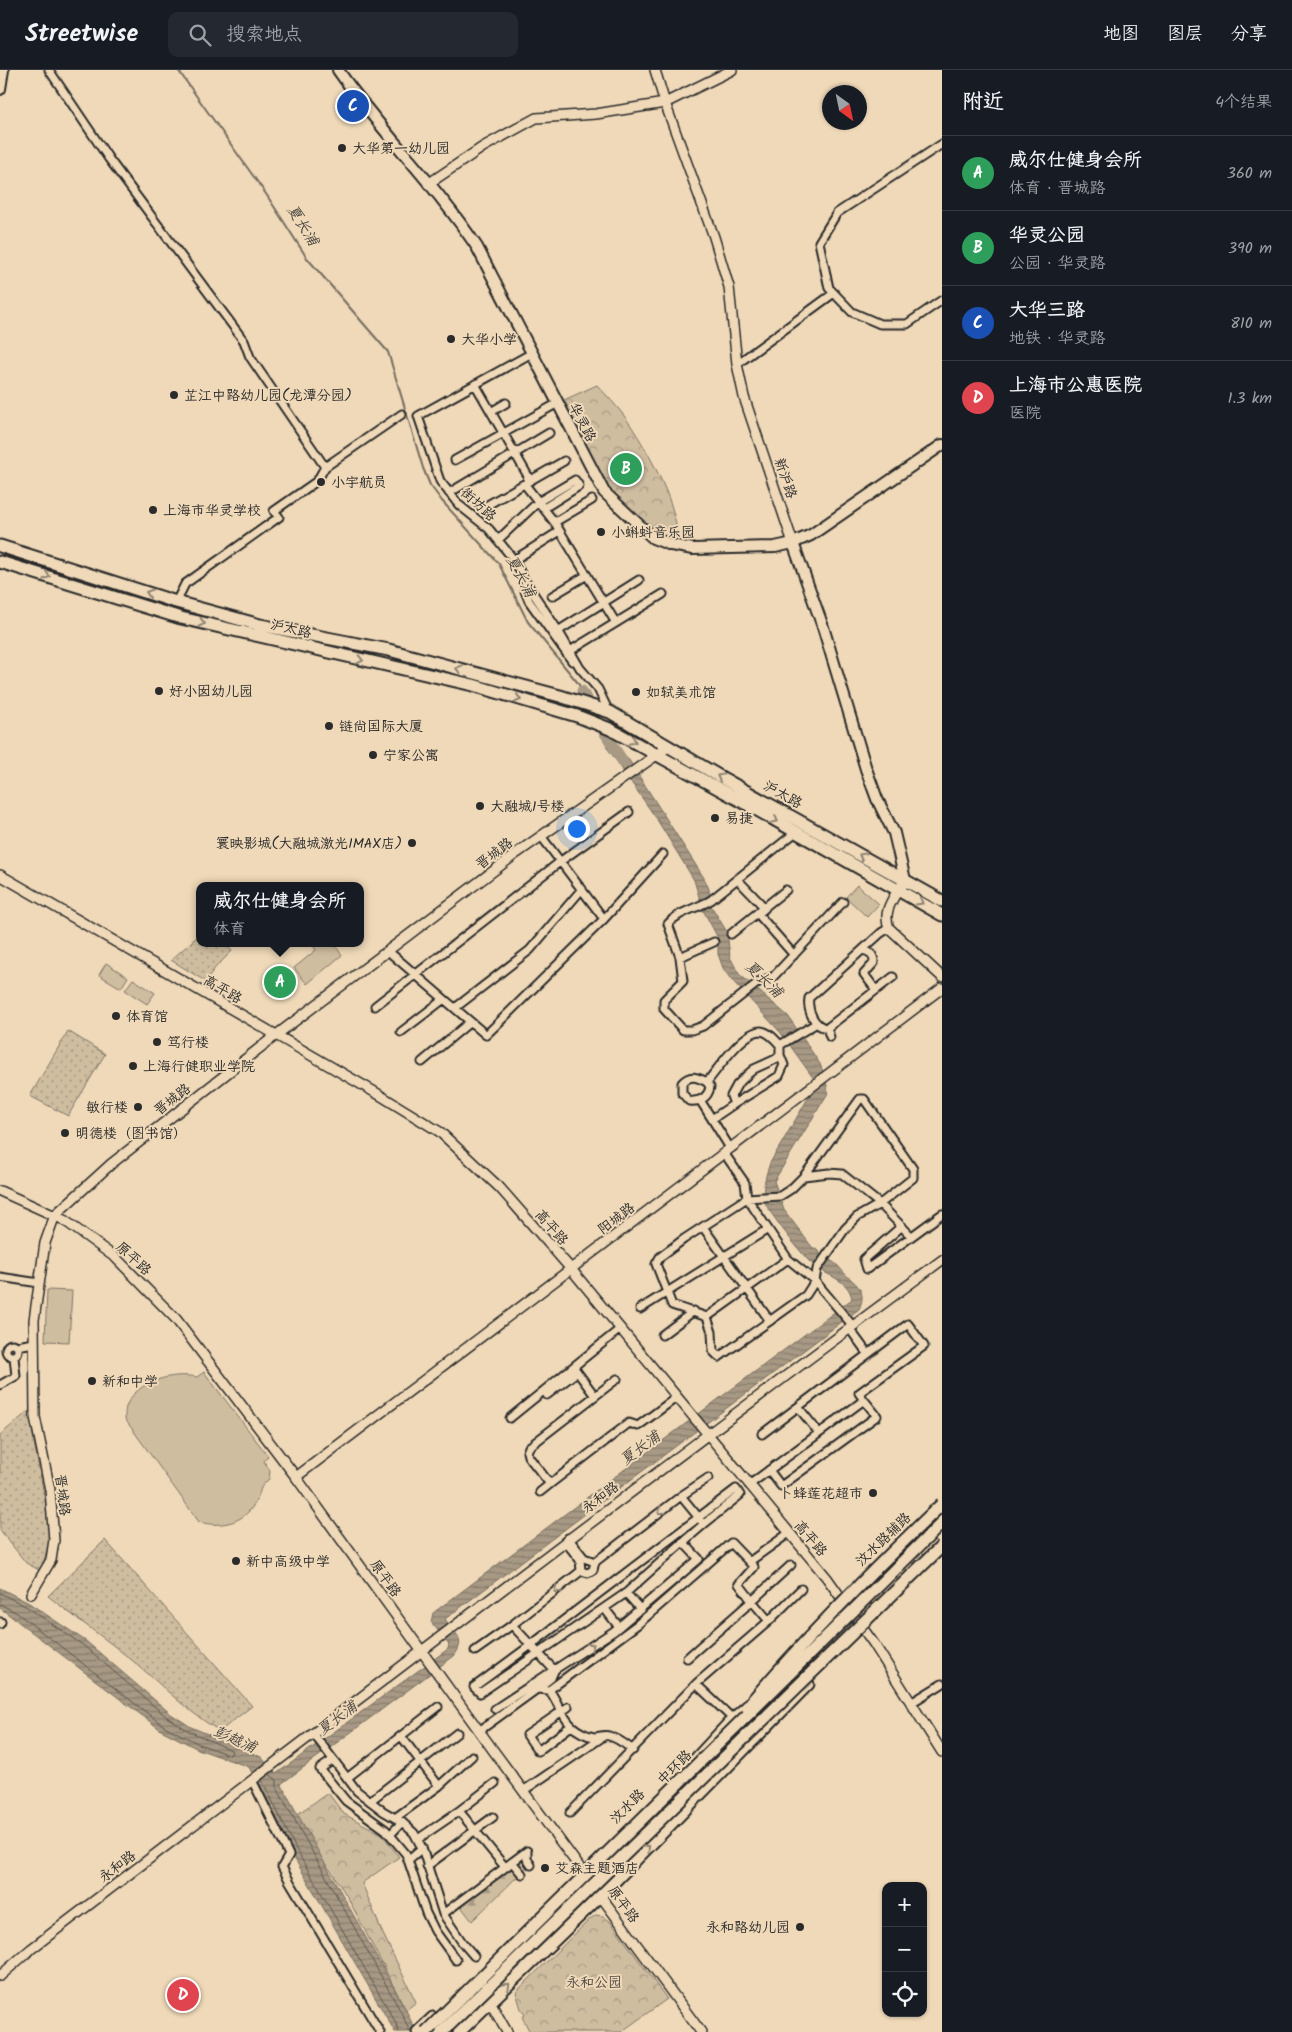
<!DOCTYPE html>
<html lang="zh">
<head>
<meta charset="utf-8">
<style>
  :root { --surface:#171b24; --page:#242831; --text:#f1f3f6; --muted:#9ea1a6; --line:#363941; --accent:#d93025 }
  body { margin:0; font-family:Kalam,"LXGW WenKai TC",sans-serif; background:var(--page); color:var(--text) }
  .controls { position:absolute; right:15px; bottom:15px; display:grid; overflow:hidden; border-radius:10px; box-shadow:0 1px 4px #0004 }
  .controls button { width:45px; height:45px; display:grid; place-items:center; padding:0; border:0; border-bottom:1px solid var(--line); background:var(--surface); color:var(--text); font:25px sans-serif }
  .compass { position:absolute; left:822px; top:15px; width:45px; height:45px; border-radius:50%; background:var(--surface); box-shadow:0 1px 4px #0004; rotate:147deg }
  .you { position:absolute; left:576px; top:758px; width:18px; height:18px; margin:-12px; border:4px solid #fff; border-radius:50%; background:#1a73e8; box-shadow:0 0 0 8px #1a73e833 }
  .badge { display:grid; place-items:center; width:32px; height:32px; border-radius:50%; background:var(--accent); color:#fff; font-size:16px; font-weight:700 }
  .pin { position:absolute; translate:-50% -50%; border:2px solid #fff; box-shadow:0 1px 5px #0006 }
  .popup { position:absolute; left:196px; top:812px; width:168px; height:65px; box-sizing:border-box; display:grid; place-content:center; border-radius:10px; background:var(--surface); filter:drop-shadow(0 1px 4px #0005); font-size:16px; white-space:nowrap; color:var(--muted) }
  .popup b { font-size:19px; color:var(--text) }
  .popup::after { content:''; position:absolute; left:50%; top:100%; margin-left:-10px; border:10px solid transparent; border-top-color:var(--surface) }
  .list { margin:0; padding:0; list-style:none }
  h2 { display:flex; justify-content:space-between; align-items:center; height:65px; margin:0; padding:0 20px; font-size:21px }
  h2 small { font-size:16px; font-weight:400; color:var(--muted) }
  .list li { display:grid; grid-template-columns:32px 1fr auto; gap:15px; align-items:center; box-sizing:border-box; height:75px; padding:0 20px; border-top:1px solid var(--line) }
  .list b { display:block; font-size:19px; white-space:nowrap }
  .list p { margin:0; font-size:16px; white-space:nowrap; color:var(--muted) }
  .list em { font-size:16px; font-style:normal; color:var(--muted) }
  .icon { flex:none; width:28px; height:28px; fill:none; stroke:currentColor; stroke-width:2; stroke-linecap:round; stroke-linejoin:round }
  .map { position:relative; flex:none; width:942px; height:1962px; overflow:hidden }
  header { display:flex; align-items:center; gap:30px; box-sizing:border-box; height:70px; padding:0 25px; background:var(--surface); border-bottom:1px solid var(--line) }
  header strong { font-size:24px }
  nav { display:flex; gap:28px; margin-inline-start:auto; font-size:18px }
  .search { width:350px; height:45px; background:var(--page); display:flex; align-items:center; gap:12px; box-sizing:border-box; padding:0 18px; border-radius:10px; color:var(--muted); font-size:19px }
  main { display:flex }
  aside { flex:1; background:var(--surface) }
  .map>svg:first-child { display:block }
  .grass { fill:url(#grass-dots); stroke:#7d7466 }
  .forest { fill:url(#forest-firs); stroke:#7d7466 }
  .park { fill:url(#park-crowns); stroke:#7d7466 }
  .pitch { fill:#cfbda0; stroke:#7d7466 }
  .water { fill:url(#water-rules); stroke:#756d60 }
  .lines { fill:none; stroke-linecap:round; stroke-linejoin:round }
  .shore { stroke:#5d574f; stroke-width:1 }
  .stream { stroke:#756d60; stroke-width:2 }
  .river { stroke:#a79984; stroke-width:11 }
  .minor-casing { stroke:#2b2b2b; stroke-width:11 }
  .tertiary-casing { stroke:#2b2b2b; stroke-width:12 }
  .secondary-casing { stroke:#2b2b2b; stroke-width:14 }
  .primary-casing { stroke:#2b2b2b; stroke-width:15 }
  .minor { stroke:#efd9b8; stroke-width:7 }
  .tertiary { stroke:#efd9b8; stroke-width:9 }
  .secondary { stroke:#efd9b8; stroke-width:10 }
  .primary { stroke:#efd9b8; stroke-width:11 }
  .trunk-bridge-casing { stroke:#2b2b2b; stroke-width:15; stroke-linecap:butt }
  .trunk-bridge { stroke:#efd9b8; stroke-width:11 }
  .oneway { stroke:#8d8272 }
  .poi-dot { fill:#2b2b2b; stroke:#efd9b8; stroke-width:2 }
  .labels { text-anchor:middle; stroke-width:4; stroke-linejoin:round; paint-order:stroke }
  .poi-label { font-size:14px; fill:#2b2b2b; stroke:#efd9b8; text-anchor:start }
  .street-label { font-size:14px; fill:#2b2b2b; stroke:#efd9b8 }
  .park-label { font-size:14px; fill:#4c4842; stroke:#efd9b8 }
  .water-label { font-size:15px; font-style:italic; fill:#4a4641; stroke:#efd9b8 }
</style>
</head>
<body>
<header>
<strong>Streetwise</strong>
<div class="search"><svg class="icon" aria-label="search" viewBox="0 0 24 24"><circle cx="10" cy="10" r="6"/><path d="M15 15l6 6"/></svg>搜索地点</div>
<nav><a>地图</a><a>图层</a><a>分享</a></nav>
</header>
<main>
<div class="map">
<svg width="942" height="1962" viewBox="0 0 942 1962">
  <defs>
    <pattern id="grass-dots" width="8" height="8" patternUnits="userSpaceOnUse" patternTransform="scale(1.25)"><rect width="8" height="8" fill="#cfbda0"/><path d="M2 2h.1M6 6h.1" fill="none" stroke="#a89a83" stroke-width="1.8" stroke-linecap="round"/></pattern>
    <pattern id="forest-firs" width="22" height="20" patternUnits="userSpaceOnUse" patternTransform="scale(1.25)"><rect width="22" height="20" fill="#cfbda0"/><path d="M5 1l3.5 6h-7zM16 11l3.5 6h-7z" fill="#a89a83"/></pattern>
    <pattern id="park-crowns" width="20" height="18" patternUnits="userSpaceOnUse" patternTransform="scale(1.25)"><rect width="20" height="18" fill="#cfbda0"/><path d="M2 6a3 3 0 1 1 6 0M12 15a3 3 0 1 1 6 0" fill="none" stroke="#a89a83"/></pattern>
    <pattern id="water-rules" width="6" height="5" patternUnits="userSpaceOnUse" patternTransform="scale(1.25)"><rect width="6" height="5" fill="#a79984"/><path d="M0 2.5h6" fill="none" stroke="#887d6c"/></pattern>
  </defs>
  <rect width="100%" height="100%" fill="#efd9b8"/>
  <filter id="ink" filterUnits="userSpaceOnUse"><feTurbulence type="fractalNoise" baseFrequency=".02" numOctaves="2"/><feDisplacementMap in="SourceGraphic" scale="10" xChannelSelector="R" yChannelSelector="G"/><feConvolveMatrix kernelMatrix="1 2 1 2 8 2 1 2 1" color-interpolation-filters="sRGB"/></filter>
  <g filter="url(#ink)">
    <path class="grass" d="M200,864V873H224L232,881L215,898L205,911L171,890Z
      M68,961L105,984L68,1046L30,1026Z
      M30,1340L34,1373L47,1440L49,1472L41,1501L26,1493L0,1460V1365Z
      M105,1470L252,1636L220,1661C187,1642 162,1615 133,1591C105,1568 75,1548 48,1526Z"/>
    <path class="forest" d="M520,1789L527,1797L472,1851L459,1834Z"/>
    <path class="park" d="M597,315C606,325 617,336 625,347C645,375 677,432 677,466C663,461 648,456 636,446C599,419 584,370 564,330Z
      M328,1723L344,1744L382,1764L399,1787L362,1813L382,1862L416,1932L406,1940L348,1828L331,1801L313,1778L296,1745Z
      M596,1845L603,1846L611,1852L667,1929L621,1962H530L522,1947L525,1945L521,1939L516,1922L590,1849Z"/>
    <path class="pitch" d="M857,815L879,834L867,847L846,827Z
      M311,873H333L342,885L307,914L294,898L316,880Z
      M106,893L128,907L121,918L99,905Z
      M133,909L155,923L147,934L125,920Z
      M47,1220L72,1221L69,1272L45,1271Z
      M204,1302L268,1386L264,1391L270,1401L269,1409C259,1417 262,1418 257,1429C246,1453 222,1458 199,1452L125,1349C125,1345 125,1340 126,1337C135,1311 173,1302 197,1307Z"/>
    <path class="water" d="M606,676L627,687L704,808L709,819L710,834L727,862L730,887L739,904L788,946L820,994L826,1010L828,1023L774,1111L784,1140L812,1177L819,1181L820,1185C826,1189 834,1191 838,1196C841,1199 843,1202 846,1205C858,1215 867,1222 859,1239L445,1549C455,1564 467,1569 454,1586L281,1714L406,1940L416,1962H395L292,1784L249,1697L198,1679L161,1660L0,1538V1518L29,1533L87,1572L171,1644L191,1657L261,1687L276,1704L448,1579L449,1574L431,1552L433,1543L852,1229C849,1209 826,1206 813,1195C804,1187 767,1141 764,1130C762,1118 766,1104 770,1093L814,1018V1009L781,963L729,907L723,898L718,884V868L703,840L694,810L656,748Z"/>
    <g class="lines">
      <path class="shore" d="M0,1523L27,1537L84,1576L168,1648L189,1661L231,1680L232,1683L229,1685L199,1674L164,1656L17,1543L0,1534
        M269,1704L277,1710V1718L401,1942L410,1962
        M262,1710L297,1781L395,1951L399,1962"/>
      <path class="stream" d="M178,0L266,124L307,188L388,282L423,398L430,415L442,431L499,494L528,552L578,613L582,621"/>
      <path class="river" d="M582,621L603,660L624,693"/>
      <g class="minor-casing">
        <path id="minor" d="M49,0L109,89L244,271L250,287L325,397L317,411L274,441L279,447L185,514L176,532
          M942,74L837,143L819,172L829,218L852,242L880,254H907L942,230
          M532,283L418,346L440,411L459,435L489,459L514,490L525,511L559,562L580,598L598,619L609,642
          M737,294L834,223
          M475,314L528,406L526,416L555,453L616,553
          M491,342L506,333
          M455,390L558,333
          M325,397L402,344
          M449,423L549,363
          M484,437L564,391
          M555,452L592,430
          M498,470L538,432L575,410L579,416L544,438
          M514,490L560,461
          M525,512V521L529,531L572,591
          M552,526L587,505
          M558,561L639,510
          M570,581L663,524
          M796,762L711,830C696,839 679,841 668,854L680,887L683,911L664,930V939L683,960H692L703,956L760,911L773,907L843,832
          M737,809L765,838L758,844L794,885
          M604,849L663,784
          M889,858L881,863L809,928C807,940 814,957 827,958L893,907
          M731,864L786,820
          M863,880C871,882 874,885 874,893L864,904L876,920
          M388,881L486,965L604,849L541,766
          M680,887L714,872
          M375,936L561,791L629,742
          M455,938L530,880L582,819
          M827,958L830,967
          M401,962L444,929
          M780,975V985L776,989L754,999L748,1004L737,1015L731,1026L734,1034L779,1006L784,995L780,985
          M422,992L470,952
          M707,1012L710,1017C708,1028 700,1032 689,1031L682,1023V1013C690,1004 697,1007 707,1012C717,1000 743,961 761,961C769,962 775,969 780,975L817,953
          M700,1030L730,1078
          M712,1049L734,1034
          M724,1083L745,1113L747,1128L788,1189L815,1211L853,1256
          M829,1103L842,1104L880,1134L857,1147L845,1159L817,1199L815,1211L806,1225L719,1287L713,1281L712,1262L707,1247L672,1235L656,1194L660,1187L684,1169L747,1128L780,1126L791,1119L804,1106Z
          M804,1106L860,1029H864L913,1099V1108L880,1134L911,1166
          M902,1156L864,1189L867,1199L942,1144
          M703,1157L770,1251
          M0,1207L39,1213
          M640,1239L768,1159
          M707,1247L788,1189
          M849,1258L868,1284
          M662,1265L694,1241
          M6 1280a6 6 0 1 1 12 0a6 6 0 1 1-12 0Z
          M17,1276L34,1273
          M575,1299L595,1326
          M617,1309L529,1377L527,1382L528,1386L550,1414L629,1353L638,1356L677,1327
          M0,1315L16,1306L14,1287
          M547,1325L577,1302
          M798,1337L819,1363
          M510,1348L620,1259
          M769,1400L781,1416L877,1346L864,1330
          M749,1415L864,1330L859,1323L924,1276L908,1254L762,1364
          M540,1422L550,1414
          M681,1426L708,1408
          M565,1471L580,1490L581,1501L512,1555L554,1600L614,1561L699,1489L683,1472L704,1454L681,1426L595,1492L584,1488L568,1468
          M683,1472L626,1523L480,1623L474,1617L531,1575L736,1419L740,1425L704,1454
          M749,1492L789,1463
          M581,1501L588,1503L593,1500L595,1492
          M626,1523L641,1540
          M605,1539L619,1557
          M769,1551L801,1519
          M0,1554L1,1552
          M475,1581L512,1555
          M696,1614L733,1649
          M537,1619L551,1608L554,1601
          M549,1620L638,1554L731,1473L754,1497L739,1514L752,1531L687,1588
          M911,1633L942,1614
          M568,1637L527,1665L538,1681L571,1656
          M495,1639L554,1600
          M479,1661L537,1619L549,1620C558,1631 561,1646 572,1656C577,1661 587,1666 594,1667C599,1667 604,1664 609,1666C618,1668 626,1675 633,1680
          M313,1663L357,1721L383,1741L402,1752L414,1763L422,1778L443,1844L462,1872L474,1886
          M401,1666L439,1716
          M333,1690L320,1699L346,1731L386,1760L406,1784L426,1843L435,1861L456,1890
          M347,1708L438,1637
          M252,1710L289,1785L282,1797L290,1812L380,1962
          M523,1721L604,1666
          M370,1731L457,1663
          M459,1741L505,1797
          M570,1743L696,1614L769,1551L752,1531L791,1495
          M395,1748L439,1716L472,1686
          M390,1765L402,1752
          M418,1769L459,1741L495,1713
          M408,1790L422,1778
          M512,1792L522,1804
          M427,1796L493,1747
          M443,1844L527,1781V1789L531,1795"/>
      </g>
      <g class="tertiary-casing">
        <path id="tertiary" d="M655,0L665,33L714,167L729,217L737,294L744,327L793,473
          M428,114L483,77L536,48L596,44L665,33L732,0
          M0,805L378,1024L440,1062L500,1118L571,1199L827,1508L874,1574L942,1682
          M898,820C891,832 883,843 889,858L942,907
          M0,1121L64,1150L116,1188L176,1249L296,1407L493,1680L701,1962
          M296,1407L942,918
          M31,1524L51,1490L54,1470L50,1420L35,1347L34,1250L45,1173L55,1145L111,1094L275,966L517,783L668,677
          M0,1906L31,1879C334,1648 636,1416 942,1190
          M490,1932L507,1962"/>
      </g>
      <g class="secondary-casing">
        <path id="secondary" d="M338,0C381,62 436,115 477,177L604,422L653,468L671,475L693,479L775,477L793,473L811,465L942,375
          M0,19L3,0
          M793,473L823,557L866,699L877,729L894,763L905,810L902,815"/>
      </g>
      <g class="primary-casing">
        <path id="primary" d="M0,476L176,532L260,555L389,580L560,626L610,642L717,705L942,831
          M0,492L181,548L473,615L577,646L610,659L752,737L942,845
          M696,1689L733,1649L753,1632
          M418,1962L433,1948
          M459,1962L601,1825L808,1614"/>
      </g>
      <use href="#minor" class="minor"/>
      <use href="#tertiary" class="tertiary"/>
      <use href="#secondary" class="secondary"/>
      <use href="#primary" class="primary"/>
      <g class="trunk-bridge-casing">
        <path id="trunk-bridge" d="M747,1637C808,1565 874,1499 942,1434
          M426,1962L942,1453
          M442,1962L942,1476"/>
      </g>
      <use href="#trunk-bridge" class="trunk-bridge"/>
    </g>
    <defs><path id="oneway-chevron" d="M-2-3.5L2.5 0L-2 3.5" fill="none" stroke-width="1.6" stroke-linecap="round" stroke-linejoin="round" transform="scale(1.25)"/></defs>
    <g class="oneway">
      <use href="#oneway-chevron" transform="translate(47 506) rotate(17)"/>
      <use href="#oneway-chevron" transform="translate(149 523) rotate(-162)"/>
      <use href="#oneway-chevron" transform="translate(202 553) rotate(13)"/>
      <use href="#oneway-chevron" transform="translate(360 590) rotate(13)"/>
      <use href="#oneway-chevron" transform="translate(459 599) rotate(-165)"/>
      <use href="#oneway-chevron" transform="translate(518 629) rotate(17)"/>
      <use href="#oneway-chevron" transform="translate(633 671) rotate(28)"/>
      <use href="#oneway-chevron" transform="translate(720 707) rotate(-151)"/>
      <use href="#oneway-chevron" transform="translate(775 750) rotate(29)"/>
      <use href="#oneway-chevron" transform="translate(862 786) rotate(-151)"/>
      <use href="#oneway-chevron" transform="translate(920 832) rotate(30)"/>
      <use href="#oneway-chevron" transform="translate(661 1441) rotate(143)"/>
      <use href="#oneway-chevron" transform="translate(557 1520) rotate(142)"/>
      <use href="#oneway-chevron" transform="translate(591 1576) rotate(-33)"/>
      <use href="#oneway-chevron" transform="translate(647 1778) rotate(-46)"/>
      <use href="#oneway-chevron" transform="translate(507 1916) rotate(-44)"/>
    </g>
  </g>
  <g class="poi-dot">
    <circle cx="342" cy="78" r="5"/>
    <circle cx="451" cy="269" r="5"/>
    <circle cx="174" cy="325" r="5"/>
    <circle cx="321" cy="412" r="5"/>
    <circle cx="153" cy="440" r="5"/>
    <circle cx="601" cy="462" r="5"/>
    <circle cx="159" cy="621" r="5"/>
    <circle cx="636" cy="622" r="5"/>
    <circle cx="329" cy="656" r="5"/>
    <circle cx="373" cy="685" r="5"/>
    <circle cx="480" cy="736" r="5"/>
    <circle cx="715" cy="748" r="5"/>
    <circle cx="412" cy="773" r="5"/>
    <circle cx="116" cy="946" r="5"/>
    <circle cx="157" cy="972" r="5"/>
    <circle cx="133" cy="996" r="5"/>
    <circle cx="138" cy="1037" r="5"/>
    <circle cx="65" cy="1063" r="5"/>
    <circle cx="92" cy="1311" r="5"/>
    <circle cx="873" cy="1423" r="5"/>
    <circle cx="236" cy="1491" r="5"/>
    <circle cx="545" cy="1798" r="5"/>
    <circle cx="800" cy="1857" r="5"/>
  </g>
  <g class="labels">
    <g class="poi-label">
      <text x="352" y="83">大华第一幼儿园</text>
      <text x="461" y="274">大华小学</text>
      <text x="184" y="330">芷江中路幼儿园(龙潭分园)</text>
      <text x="331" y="417">小宇航员</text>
      <text x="163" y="445">上海市华灵学校</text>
      <text x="611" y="467">小蝌蚪音乐园</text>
      <text x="169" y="626">好小囡幼儿园</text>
      <text x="646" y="627">如轼美术馆</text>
      <text x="339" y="661">链尚国际大厦</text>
      <text x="383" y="690">宁家公寓</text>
      <text x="490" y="741">大融城1号楼</text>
      <text x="725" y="753">易捷</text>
      <text x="402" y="778" text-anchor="end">寰映影城(大融城激光IMAX店)</text>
      <text x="126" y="951">体育馆</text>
      <text x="167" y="977">笃行楼</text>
      <text x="143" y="1001">上海行健职业学院</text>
      <text x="128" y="1042" text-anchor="end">敏行楼</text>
      <text x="75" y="1068">明德楼（图书馆）</text>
      <text x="102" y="1316">新和中学</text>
      <text x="863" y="1428" text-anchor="end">卜蜂莲花超市</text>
      <text x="246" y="1496">新中高级中学</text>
      <text x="555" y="1803">艾森主题酒店</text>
      <text x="790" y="1862" text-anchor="end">永和路幼儿园</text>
    </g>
    <g class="street-label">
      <text transform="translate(583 352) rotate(62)" y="5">华灵路</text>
      <text transform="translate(786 408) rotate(71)" y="5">新沪路</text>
      <text transform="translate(479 434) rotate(42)" y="5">街坊路</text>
      <text transform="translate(291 558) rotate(13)" y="5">沪太路</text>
      <text transform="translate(783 724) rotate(29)" y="5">沪太路</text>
      <text transform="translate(494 783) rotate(-37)" y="5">晋城路</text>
      <text transform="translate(223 919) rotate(30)" y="5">高平路</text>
      <text transform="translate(172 1029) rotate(-38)" y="5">晋城路</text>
      <text transform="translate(616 1148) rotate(-37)" y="5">阳城路</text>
      <text transform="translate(552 1157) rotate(49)" y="5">高平路</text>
      <text transform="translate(134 1188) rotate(42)" y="5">原平路</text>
      <text transform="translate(63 1425) rotate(83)" y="5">晋城路</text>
      <text transform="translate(600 1427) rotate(-37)" y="5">永和路</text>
      <text transform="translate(811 1468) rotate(50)" y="5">高平路</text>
      <text transform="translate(883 1469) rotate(-44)" y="5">汶水路辅路</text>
      <text transform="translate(386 1508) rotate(55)" y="5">原平路</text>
      <text transform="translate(674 1697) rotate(-45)" y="5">中环路</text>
      <text transform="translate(627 1736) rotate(-45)" y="5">汶水路</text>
      <text transform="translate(117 1796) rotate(-37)" y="5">永和路</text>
      <text transform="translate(624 1834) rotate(54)" y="5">原平路</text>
    </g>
    <g class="park-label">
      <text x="594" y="1917">永和公园</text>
    </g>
    <g class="water-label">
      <text transform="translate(303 155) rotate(58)" y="5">夏长浦</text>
      <text transform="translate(521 506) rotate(62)" y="5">夏长浦</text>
      <text transform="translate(764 909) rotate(44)" y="5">夏长浦</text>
      <text transform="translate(640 1378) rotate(-37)" y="5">夏长浦</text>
      <text transform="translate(337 1648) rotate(-37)" y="5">夏长浦</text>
      <text transform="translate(235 1669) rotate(24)" y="5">彭越浦</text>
    </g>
  </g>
</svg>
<div class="controls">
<button>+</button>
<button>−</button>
<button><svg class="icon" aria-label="locate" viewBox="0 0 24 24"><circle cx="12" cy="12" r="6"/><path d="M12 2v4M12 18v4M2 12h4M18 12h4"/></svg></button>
</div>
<svg class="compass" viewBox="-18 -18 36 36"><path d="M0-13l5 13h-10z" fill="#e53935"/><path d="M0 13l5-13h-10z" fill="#9ea1a6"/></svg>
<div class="you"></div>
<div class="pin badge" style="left:280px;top:912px;background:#2e9e5b">A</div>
<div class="popup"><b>威尔仕健身会所</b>体育</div>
<div class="pin badge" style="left:626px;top:399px;background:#2e9e5b">B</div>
<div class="pin badge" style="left:353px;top:36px;background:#1a4fb4">C</div>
<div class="pin badge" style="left:183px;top:1925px;background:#e0444e">D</div>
</div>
<aside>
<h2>附近<small>4个结果</small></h2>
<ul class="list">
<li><span class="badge" style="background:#2e9e5b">A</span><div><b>威尔仕健身会所</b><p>体育 · 晋城路</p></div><em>360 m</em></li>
<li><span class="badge" style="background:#2e9e5b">B</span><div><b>华灵公园</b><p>公园 · 华灵路</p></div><em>390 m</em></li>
<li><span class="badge" style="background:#1a4fb4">C</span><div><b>大华三路</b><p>地铁 · 华灵路</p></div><em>810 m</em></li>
<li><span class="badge" style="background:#e0444e">D</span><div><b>上海市公惠医院</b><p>医院</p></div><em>1.3 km</em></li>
</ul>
</aside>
</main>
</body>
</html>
